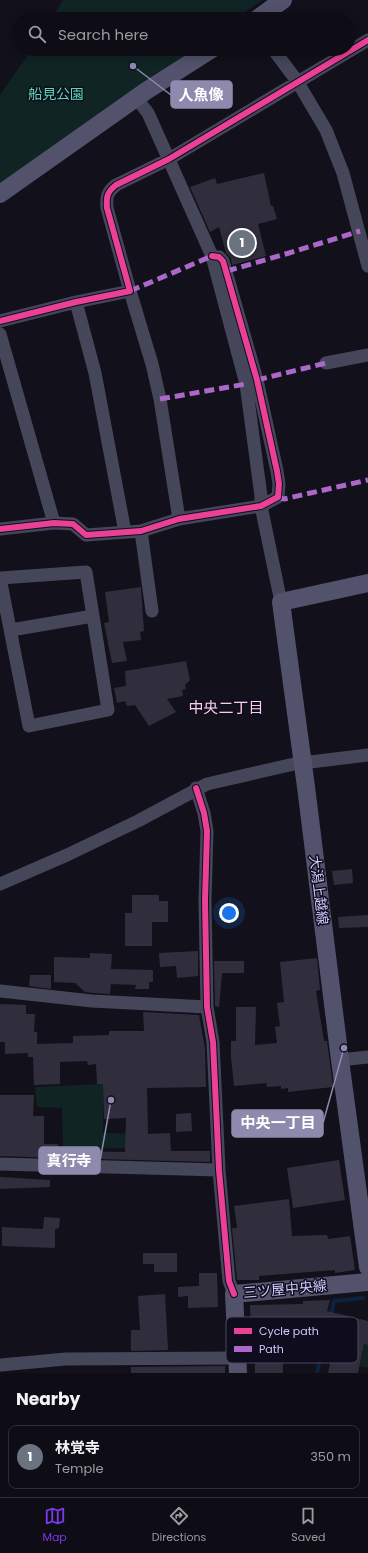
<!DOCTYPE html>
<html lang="en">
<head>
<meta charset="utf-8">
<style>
  :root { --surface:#0e0c14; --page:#17151d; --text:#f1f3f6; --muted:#9b9ba0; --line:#2e2c34; --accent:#7c3aed }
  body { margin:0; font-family:Poppins,"Noto Sans JP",sans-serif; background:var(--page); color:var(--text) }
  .you { position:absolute; left:229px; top:913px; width:14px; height:14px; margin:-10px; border:3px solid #fff; border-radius:50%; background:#1a73e8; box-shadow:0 0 0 6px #1a73e833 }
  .badge { display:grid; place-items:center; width:26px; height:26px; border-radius:50%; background:var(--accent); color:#fff; font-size:13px; font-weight:700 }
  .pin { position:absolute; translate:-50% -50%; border:2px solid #fff; box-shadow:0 1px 4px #0006 }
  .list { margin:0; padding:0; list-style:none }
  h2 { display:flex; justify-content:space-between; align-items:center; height:52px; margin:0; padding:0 16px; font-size:17px }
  h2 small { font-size:13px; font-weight:400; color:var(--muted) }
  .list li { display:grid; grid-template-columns:26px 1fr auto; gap:12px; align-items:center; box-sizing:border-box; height:64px; margin:0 8px 8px; padding:0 8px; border:1px solid var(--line); border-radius:8px }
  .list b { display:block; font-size:15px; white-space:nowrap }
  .list p { margin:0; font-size:13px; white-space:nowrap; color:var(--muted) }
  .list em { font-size:13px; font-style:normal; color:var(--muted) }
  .icon { flex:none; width:22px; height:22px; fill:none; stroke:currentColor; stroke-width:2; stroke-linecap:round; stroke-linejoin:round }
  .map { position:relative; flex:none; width:368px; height:1373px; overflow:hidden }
  .search { position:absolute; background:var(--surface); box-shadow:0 2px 10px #0003; left:12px; right:12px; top:12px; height:44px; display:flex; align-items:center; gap:10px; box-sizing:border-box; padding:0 14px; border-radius:22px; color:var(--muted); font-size:15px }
  .sheet { height:124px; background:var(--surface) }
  nav { display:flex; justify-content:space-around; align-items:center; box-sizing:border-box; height:56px; border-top:1px solid var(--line); background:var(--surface); font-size:11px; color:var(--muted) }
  nav a { display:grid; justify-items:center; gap:2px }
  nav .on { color:var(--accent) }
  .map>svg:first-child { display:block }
  .green { fill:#102424 }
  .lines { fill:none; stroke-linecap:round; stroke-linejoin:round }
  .stream { stroke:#0e213d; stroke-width:4 }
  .building { fill:#302e3c }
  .street { stroke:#46465b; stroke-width:13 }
  .secondary { stroke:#53526d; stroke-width:18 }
  .quiet { stroke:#ac68c9; stroke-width:5; stroke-dasharray:10 5; stroke-linecap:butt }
  .cycleway-casing { stroke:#0f0d1d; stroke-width:8 }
  .cycleway { stroke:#ea4096; stroke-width:6 }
  .labels { text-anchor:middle; stroke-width:3; stroke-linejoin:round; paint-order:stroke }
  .park-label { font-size:14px; fill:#5bd9b4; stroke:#0f0d1d }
  .street-label { font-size:14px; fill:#cfcbfd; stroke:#0f0d1d }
  .neighbourhood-label { font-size:15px; fill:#fdcded; stroke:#0f0d1d }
  .key { fill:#0f0d1d; stroke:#494660; stroke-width:1 }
  .key-label { font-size:11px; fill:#cfcbfd }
  .leader { fill:none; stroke:#8d8aae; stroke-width:1.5 }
  .callout-dot { fill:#8d8aae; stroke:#0f0d1d; stroke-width:1.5 }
  .callout { fill:#8d8aae; stroke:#8d8aae; stroke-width:1.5 }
  .callout-label { font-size:15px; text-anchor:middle; font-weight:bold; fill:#fff }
</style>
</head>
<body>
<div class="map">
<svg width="368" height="1373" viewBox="0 0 368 1373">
  <rect width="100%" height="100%" fill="#12101a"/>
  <path class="green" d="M63,0H263L235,19H51Z
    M32,49H194L103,116L0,184V95Z
    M103,1084V1133L156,1134L154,1148H63L62,1108L37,1107L35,1087Z
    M364,1344L368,1345V1368L360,1366Z"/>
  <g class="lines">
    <path class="stream" d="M331,1316L334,1301L363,1298
      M317,1373L326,1334"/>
  </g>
  <path class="building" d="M264,173L271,206H273L277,219L258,224L266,256L232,265L231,258L226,253L219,227L210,232L190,187L215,178L217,184Z
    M141,587L144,631L140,632L141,640L123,642L127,661L112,663L104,623L109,622L105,592Z
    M186,661L190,680L185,685L186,689L182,690L183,696L167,699L176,712L149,726L135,705L127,706L125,701L117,703L114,688L126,686L125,671Z
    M352,869L353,883L334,885L332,871Z
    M132,895H159V901H168V922H152V946H125V913H132Z
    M368,915V927L339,928L338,917Z
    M198,951V976L177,978L176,966L160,967L159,953Z
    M90,953L112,954L111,969L153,970V982H149V989H135L136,985L111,984L110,994L93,993L85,992L75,983L54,982V957L90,958Z
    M317,958L320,990L316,991L324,1041H327L333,1087L288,1092V1088L281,1089V1086L267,1087L266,1083L234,1086L231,1057V1041H236V1007H256L255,1045L277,1043L275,1027L280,1026L277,1003L284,1002L280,962Z
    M214,961H244V973H222L219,1007L215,1006Z
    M30,975H51V989L29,986Z
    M0,1004L26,1005V1014H35L34,1032H37V1044L73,1043V1036L109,1035V1031H144L143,1012L199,1015L205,1048L206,1087L147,1088L148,1134L170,1133L171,1151H210V1162L62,1158V1151L125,1152L126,1118L104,1119L103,1084H97L96,1064L88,1065L87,1061L60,1062V1084L34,1085L33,1057H28V1053L5,1054V1042H0Z
    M0,1095H34L33,1116H44V1144H58V1158L0,1156Z
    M191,1113L192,1131L176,1132V1114Z
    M339,1160L345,1200L293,1208L287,1168Z
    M0,1177L50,1180V1187L0,1189Z
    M289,1199L292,1236L327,1235L328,1239L350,1236L355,1270L335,1273V1270L259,1276V1280H237L232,1228H237L234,1206Z
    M44,1217L60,1218L59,1228L55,1229V1248L2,1246V1227L43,1229Z
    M143,1253H177V1272H154V1264H143Z
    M199,1273H217L218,1307L188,1308V1296L178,1297V1287L199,1286Z
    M165,1294L168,1350L131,1351V1330H140L138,1296Z
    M330,1300L327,1311L368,1321V1345L364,1344L358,1373H328L335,1339L286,1337L287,1362H283V1373H255L254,1333H251L250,1305L303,1304V1301Z
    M225,1366V1373H131V1367Z"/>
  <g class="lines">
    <path class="street" d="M273,49L297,81L326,130L343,173L368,266
      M137,99L148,113L212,256L246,384L261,496V506L281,602
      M130,291L152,364L160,399L179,519
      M76,302L95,373L125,532
      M0,321L76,302L130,291L107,208C106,197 107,192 116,185L169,159L368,40
      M0,334L54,523
      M326,363L368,355
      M0,529L54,523L73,524L86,535L141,531L179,519L261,506L278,497L279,484L277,471L257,380L223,261L219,257L212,256
      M141,531L152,611
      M86,572L108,710L29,726L0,578Z
      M11,630L93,616
      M196,788L204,813L207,831L205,901L207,1007L213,1042L219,1170L229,1281L234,1294
      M0,884L67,855L138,821L207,784L294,764L368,755
      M0,991L92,1001L207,1007
      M340,1060L368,1057
      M0,1164L219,1170
      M0,1365L66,1359L237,1358"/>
    <path class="secondary" d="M257,19L283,0
      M0,194L146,91L212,49
      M368,583L281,602L306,787L340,1060L368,1267
      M238,1373L234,1294L368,1282"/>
    <path class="quiet" d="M227,271L289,253L360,231
      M130,291L212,256
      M257,380L326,363
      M160,399L246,384
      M278,497L284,499L368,480"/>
    <g class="cycleway-casing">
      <path id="cycleway" d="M0,321L76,302L130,291L107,208C106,197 107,192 116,185L169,159L368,40
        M0,529L54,523L73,524L86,535L141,531L179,519L261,506L278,497L279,484L277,471L257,380L223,261L219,257L212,256
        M196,788L204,813L207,831L205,901L207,1007L213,1042L219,1170L229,1281L234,1294"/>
    </g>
    <use href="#cycleway" class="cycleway"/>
  </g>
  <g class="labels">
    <g class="park-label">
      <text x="56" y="99">船見公園</text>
    </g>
    <g class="street-label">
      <text transform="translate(319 890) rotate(83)" y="5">大潟上越線</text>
      <text transform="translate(285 1289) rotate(-5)" y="5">三ツ屋中央線</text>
    </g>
    <g class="neighbourhood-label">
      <text x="226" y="713">中央二丁目</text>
    </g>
  </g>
  <rect x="226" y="1317" width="132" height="46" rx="6" class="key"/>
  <rect x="234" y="1328" width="18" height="6" fill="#ea4096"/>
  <rect x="234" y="1346" width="18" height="6" fill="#ac68c9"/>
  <g class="key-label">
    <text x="259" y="1335">Cycle path</text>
    <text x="259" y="1353">Path</text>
  </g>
  <path class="leader" d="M133 66L171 95M344 1048L323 1123M111 1100L100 1161"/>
  <g class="callout-dot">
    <circle cx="133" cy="66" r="4"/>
    <circle cx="344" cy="1048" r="4"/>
    <circle cx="111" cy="1100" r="4"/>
  </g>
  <g class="callout">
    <rect x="171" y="81" width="61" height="27" rx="4"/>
    <rect x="232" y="1110" width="91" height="27" rx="4"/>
    <rect x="39" y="1147" width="61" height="27" rx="4"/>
  </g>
  <g class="callout-label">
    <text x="201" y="100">人魚像</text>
    <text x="278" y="1128">中央一丁目</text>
    <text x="69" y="1166">真行寺</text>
  </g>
</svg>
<div class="you"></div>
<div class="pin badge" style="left:242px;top:243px;background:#6b7280">1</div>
<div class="search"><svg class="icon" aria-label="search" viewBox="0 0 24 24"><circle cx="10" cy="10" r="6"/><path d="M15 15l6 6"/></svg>Search here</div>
</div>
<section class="sheet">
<h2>Nearby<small></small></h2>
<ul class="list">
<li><span class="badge" style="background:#6b7280">1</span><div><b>林覚寺</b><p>Temple</p></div><em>350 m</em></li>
</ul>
</section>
<nav>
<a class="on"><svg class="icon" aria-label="map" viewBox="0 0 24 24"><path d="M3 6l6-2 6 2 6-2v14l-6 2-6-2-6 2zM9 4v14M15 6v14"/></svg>Map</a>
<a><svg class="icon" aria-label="directions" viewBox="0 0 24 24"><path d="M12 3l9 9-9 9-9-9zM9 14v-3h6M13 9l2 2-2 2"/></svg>Directions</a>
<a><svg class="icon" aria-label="saved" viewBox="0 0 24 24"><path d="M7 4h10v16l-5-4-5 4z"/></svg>Saved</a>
</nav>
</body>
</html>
